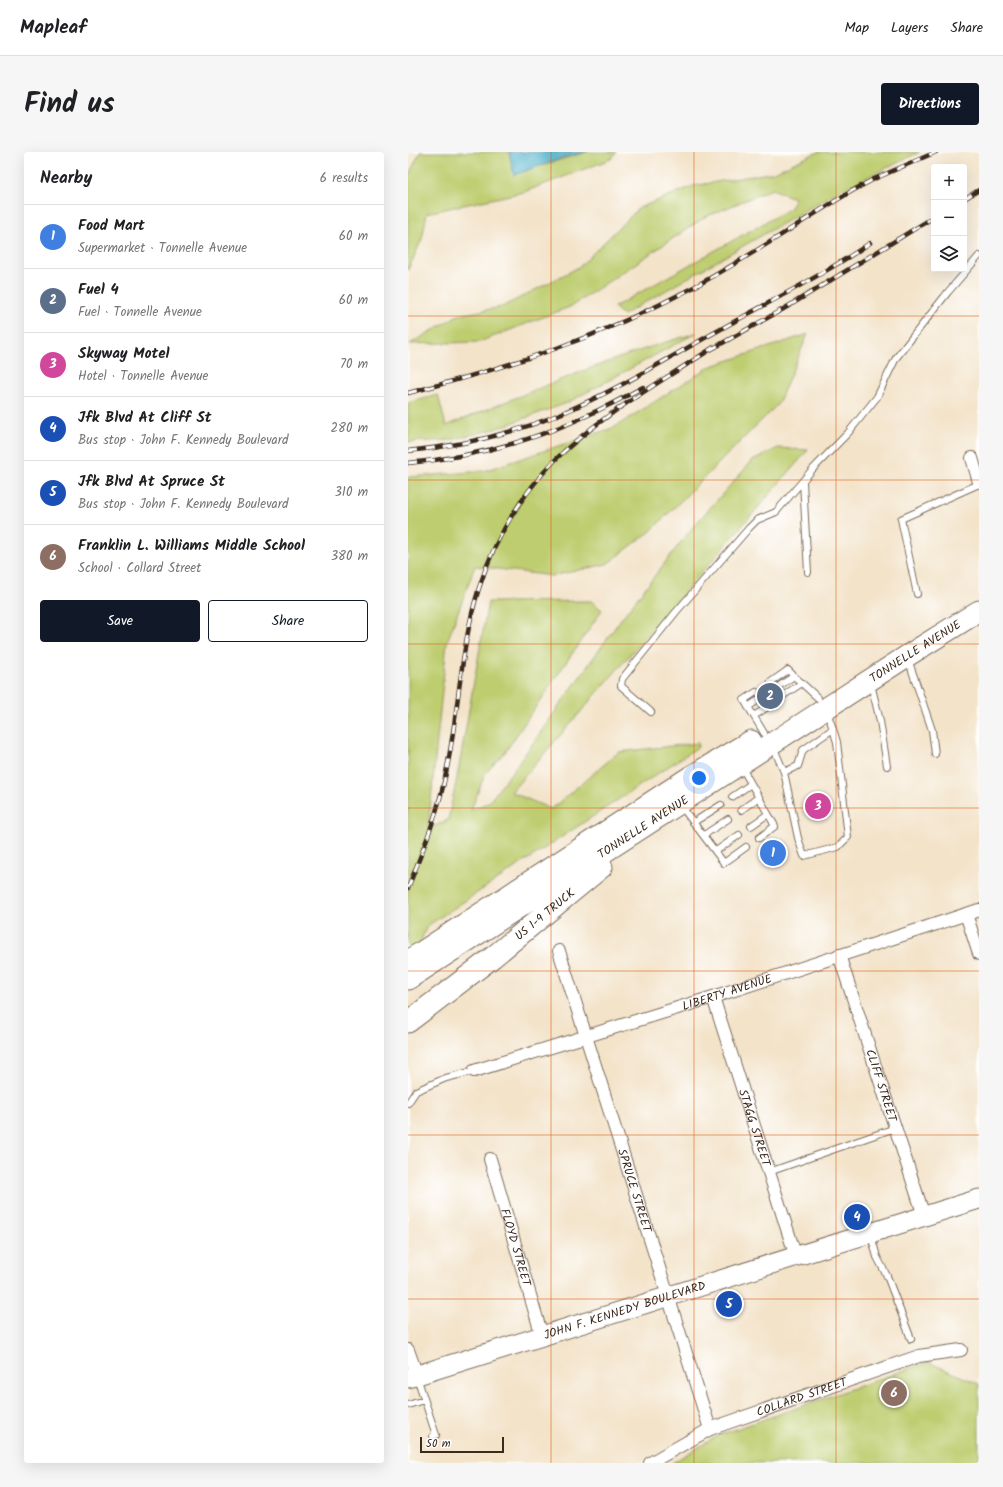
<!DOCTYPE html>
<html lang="en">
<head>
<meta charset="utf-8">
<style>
  :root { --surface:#fff; --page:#f6f6f6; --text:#202124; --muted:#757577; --line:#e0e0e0; --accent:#111827 }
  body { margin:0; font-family:Kalam,sans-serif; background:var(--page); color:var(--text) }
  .controls { position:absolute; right:12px; top:12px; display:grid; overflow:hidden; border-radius:4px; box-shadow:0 4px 16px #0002 }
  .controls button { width:36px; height:36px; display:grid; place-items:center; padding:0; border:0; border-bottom:1px solid var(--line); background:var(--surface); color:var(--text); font:20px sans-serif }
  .scale { position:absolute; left:12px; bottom:10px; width:84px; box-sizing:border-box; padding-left:4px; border:2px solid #3b2a1e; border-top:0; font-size:11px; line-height:14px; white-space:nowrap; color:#3b2a1e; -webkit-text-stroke:3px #fff; paint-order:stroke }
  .you { position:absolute; left:291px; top:626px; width:14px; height:14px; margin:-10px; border:3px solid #fff; border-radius:50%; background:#1a73e8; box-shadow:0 0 0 6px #1a73e833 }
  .badge { display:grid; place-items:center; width:26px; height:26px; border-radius:50%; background:var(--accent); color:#fff; font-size:13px; font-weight:700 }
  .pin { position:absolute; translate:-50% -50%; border:2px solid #fff; box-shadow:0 1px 4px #0006 }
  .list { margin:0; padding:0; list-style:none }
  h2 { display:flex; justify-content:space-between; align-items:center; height:52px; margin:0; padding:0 16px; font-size:17px }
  h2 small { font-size:13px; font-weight:400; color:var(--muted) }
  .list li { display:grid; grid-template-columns:26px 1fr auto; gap:12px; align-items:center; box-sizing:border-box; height:64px; padding:0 16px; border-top:1px solid var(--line) }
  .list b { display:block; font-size:15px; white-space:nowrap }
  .list p { margin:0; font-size:13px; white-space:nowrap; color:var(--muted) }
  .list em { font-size:13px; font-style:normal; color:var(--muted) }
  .actions { display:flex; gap:8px; padding:12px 16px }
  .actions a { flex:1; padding:9px 0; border:1px solid var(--accent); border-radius:4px; text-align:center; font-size:14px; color:var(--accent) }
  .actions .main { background:var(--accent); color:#fff }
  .icon { flex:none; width:22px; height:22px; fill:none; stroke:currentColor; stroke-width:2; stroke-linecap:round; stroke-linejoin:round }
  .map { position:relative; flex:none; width:571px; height:1311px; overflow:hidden; border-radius:4px }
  header { display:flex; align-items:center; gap:24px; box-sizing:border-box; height:56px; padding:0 20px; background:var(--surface); border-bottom:1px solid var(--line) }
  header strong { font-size:19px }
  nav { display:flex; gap:22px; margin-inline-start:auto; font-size:14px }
  .intro { display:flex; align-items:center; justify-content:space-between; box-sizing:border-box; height:96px; padding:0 24px }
  h1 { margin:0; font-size:28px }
  .button { padding:10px 18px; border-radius:4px; background:var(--accent); color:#fff; font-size:14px; font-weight:700 }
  main { display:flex; gap:24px; padding:0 24px }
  aside { flex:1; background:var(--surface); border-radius:4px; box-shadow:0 4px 16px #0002 }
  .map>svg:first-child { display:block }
  .green { fill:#becd6f; stroke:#7c7c46 }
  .water { fill:#49aec8; stroke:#426c73 }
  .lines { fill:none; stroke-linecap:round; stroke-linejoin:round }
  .lane-casing { stroke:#7b6b5a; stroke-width:8 }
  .street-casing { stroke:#7b6b5a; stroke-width:14 }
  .primary-casing { stroke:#7b6b5a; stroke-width:21 }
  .highway-casing { stroke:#7b6b5a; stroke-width:23 }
  .lane { stroke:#fff; stroke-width:6 }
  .street { stroke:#fff; stroke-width:12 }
  .primary { stroke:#fff; stroke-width:19 }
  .highway { stroke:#fff; stroke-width:21 }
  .rail-casing { stroke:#3b2a1e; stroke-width:4.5 }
  .rail { stroke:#fff; stroke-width:3; stroke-dasharray:9; stroke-linecap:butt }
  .grid { fill:none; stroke:#df570d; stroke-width:1; stroke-opacity:0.55 }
  .labels { text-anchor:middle; stroke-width:3; stroke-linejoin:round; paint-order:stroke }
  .street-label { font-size:12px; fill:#3b2a1e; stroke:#fff }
</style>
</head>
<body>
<header>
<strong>Mapleaf</strong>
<nav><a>Map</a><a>Layers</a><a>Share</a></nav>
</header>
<div class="intro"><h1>Find us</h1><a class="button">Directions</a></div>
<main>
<aside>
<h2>Nearby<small>6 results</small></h2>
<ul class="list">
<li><span class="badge" style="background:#3f7fe0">1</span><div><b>Food Mart</b><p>Supermarket · Tonnelle Avenue</p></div><em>60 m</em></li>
<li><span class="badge" style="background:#5c6f8a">2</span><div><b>Fuel 4</b><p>Fuel · Tonnelle Avenue</p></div><em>60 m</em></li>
<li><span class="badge" style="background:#d1479c">3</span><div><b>Skyway Motel</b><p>Hotel · Tonnelle Avenue</p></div><em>70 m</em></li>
<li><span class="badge" style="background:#1a4fb4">4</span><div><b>Jfk Blvd At Cliff St</b><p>Bus stop · John F. Kennedy Boulevard</p></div><em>280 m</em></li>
<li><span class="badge" style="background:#1a4fb4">5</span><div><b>Jfk Blvd At Spruce St</b><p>Bus stop · John F. Kennedy Boulevard</p></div><em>310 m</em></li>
<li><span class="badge" style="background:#8d6e63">6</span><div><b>Franklin L. Williams Middle School</b><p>School · Collard Street</p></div><em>380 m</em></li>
</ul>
<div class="actions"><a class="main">Save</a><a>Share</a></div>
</aside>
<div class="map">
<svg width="571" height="1311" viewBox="0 0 571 1311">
  <rect width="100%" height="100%" fill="#fff"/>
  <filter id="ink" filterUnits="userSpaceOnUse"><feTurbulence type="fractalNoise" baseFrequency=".025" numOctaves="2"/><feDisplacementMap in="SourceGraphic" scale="8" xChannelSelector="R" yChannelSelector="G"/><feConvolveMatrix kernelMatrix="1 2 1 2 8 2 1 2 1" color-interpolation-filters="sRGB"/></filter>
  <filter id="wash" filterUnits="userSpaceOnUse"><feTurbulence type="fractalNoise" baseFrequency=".012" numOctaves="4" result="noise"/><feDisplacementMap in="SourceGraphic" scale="16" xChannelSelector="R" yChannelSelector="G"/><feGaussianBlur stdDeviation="0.9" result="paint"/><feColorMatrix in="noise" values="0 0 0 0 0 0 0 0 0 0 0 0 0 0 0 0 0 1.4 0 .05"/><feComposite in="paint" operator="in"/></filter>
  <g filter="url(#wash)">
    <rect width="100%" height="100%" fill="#f3e3c9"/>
    <path class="green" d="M12,0H101L106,22L179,0H208L203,7L116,40L19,61L14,87L0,118V25Z
      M410,0H512L431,39L215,163L206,155L383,56L386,46L364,37L297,65L164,154L71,190L2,192L50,163L94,155L171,115L231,56L285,34L366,20Z
      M288,181L159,251L87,277L43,288L0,290V251L30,243L38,274C120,241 203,205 288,181Z
      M400,182L370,252L243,379L199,412L144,424L67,414L39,490L20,677L40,668L49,626L80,450L183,449L194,458L97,600L77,622L63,658L81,650L115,605L213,467L284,376L344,309L370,296L400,298L103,640L143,657L211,600L290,591V595L19,774L0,820V325L76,319L207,275L301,215Z
      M520,1210L571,1232V1311H264L311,1283Z"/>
    <path class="water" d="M101,0H179L158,5L106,23Z"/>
  </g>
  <g filter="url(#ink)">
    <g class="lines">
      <g class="lane-casing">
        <path id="lane" d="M395,330L400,420
          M509,442L493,367L571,332
          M500,507L524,578L527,602
          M363,530L380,518L386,524
          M463,532L472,569L479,614
          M367,537L386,524L410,546
          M348,540L336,548L356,581
          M373,545L394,531
          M340,555L352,547
          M243,560L213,534L214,527L268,460L341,376L349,368L368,360L404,318L440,281L469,245L488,206L540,140L571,104
          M346,564L358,556
          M365,594L376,620L390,686L396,704L430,695L440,685L429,590L425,577
          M333,614L367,674L351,686
          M376,620L390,614L395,598L425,577L419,560
          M324,645L343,632
          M273,654L316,711L338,695
          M333,658L351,645
          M286,670L313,653
          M343,674L360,662
          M296,683L320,667
          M308,699L331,683
          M0,951L8,939L38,926L66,919
          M361,1020L487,976
          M463,1083L469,1105L479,1124L503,1187
          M9,1225L28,1283L25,1284
          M0,1253L16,1248"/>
      </g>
      <g class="street-casing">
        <g id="street">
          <path d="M564,306L571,330"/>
          <path d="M558,762L571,802"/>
          <path id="s1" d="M151,799L302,1277"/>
          <path id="s2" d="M431,803L516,1064"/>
          <path id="s3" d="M305,845L388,1105"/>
          <path id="s4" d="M66,919L305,845L571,758"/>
          <path id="s5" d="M82,1007L134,1184"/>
          <path d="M0,1198L9,1223"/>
          <path id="s6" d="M242,1311L302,1277L316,1272L511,1204L553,1198"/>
        </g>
      </g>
      <g class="primary-casing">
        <g id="primary">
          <path id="s7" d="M0,1226L571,1047"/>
        </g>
      </g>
      <g class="highway-casing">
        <g id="highway">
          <path d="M0,809L282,625L343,589"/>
          <path id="s8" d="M0,827L499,504L571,459"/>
          <path id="s9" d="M0,870L85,805L194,715"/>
        </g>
      </g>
      <use href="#lane" class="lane"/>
      <use href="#street" class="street"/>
      <use href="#primary" class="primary"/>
      <use href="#highway" class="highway"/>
      <g class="rail-casing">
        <path id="rail" d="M556,47L571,38
          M302,198L379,155L526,65
          M0,241C101,215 191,186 284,136C339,107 391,70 444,39L466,27L528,0
          M0,299C52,294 104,282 152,262C208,239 260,206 313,177C363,149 415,123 462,91
          M0,311C89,303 158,278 235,235
          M0,736C15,698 30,661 38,621C51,559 52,496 71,436C86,388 113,343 148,307C194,262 253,230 306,195"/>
      </g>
      <use href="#rail" class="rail"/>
    </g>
  </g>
  <path class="grid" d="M143,0V1311M286,0V1311M428,0V1311M0,164H571M0,328H571M0,492H571M0,656H571M0,819H571M0,983H571M0,1147H571"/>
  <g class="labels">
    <g class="street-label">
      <text dy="4" stroke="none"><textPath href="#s8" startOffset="604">TONNELLE AVENUE</textPath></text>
      <text dy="4" stroke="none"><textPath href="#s8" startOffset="280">TONNELLE AVENUE</textPath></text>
      <text dy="4" stroke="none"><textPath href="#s9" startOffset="174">US 1-9 TRUCK</textPath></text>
      <text dy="4" stroke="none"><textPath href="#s4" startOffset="265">LIBERTY AVENUE</textPath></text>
      <text dy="4" stroke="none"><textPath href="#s2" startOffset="137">CLIFF STREET</textPath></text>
      <text dy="4" stroke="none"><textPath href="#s3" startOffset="137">STAGG STREET</textPath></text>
      <text dy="4" stroke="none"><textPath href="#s1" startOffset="251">SPRUCE STREET</textPath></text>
      <text dy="4" stroke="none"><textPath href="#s5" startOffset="92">FLOYD STREET</textPath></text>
      <text dy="4" stroke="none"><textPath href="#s7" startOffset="227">JOHN F. KENNEDY BOULEVARD</textPath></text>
      <text dy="4" stroke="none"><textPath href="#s6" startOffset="166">COLLARD STREET</textPath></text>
    </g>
  </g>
</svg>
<div class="controls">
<button>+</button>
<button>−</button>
<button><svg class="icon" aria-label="layers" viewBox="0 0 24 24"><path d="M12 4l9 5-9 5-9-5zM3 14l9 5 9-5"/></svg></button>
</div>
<div class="scale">50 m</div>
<div class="you"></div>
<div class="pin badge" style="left:365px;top:701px;background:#3f7fe0">1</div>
<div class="pin badge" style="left:362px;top:544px;background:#5c6f8a">2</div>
<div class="pin badge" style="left:410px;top:654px;background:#d1479c">3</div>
<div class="pin badge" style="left:449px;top:1065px;background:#1a4fb4">4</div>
<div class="pin badge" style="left:321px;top:1152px;background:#1a4fb4">5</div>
<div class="pin badge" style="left:486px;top:1241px;background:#8d6e63">6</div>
</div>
</main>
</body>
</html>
